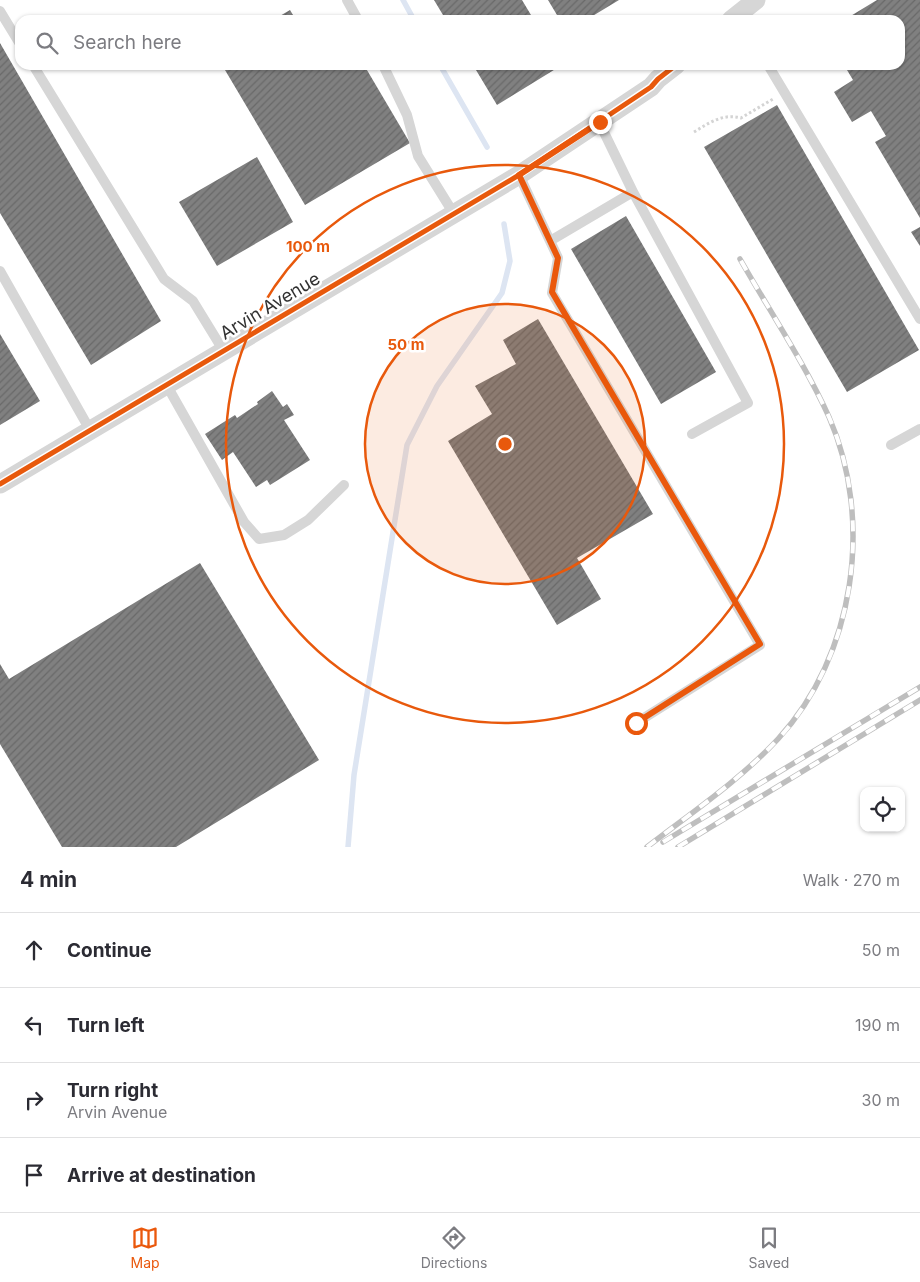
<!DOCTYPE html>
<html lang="en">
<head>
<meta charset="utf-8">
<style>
  :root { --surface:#fff; --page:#f2f2f3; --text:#2b2b33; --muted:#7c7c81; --line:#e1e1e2; --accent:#ea580c }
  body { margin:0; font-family:Inter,sans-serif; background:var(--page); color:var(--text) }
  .controls { position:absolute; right:15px; bottom:15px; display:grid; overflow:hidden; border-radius:10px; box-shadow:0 1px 4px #0004 }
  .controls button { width:45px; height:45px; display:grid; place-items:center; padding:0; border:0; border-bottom:1px solid var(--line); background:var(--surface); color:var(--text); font:25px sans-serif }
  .stop { position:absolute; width:15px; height:15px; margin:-11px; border:4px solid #ea580c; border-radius:50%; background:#fff }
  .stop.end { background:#ea580c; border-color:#fff; box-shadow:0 1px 5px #0008 }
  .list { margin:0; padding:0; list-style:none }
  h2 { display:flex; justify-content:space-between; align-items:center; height:65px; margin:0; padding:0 20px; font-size:21px }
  h2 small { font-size:16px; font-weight:400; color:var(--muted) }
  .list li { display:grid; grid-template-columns:32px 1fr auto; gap:15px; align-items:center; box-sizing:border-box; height:75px; padding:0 20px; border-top:1px solid var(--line) }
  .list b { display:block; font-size:19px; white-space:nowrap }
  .list p { margin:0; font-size:16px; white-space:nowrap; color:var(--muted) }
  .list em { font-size:16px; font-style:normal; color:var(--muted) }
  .icon { flex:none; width:28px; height:28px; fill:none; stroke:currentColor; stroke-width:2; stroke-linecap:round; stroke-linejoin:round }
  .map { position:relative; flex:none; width:920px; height:847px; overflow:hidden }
  .search { position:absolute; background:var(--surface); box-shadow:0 1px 4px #0004; left:15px; right:15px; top:15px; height:55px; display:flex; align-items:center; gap:12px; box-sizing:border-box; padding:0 18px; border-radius:15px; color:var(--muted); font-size:19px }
  .sheet { height:365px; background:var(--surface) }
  nav { display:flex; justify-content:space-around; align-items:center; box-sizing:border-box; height:70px; border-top:1px solid var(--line); background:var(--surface); font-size:14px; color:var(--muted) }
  nav a { display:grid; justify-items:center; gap:2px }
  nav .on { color:var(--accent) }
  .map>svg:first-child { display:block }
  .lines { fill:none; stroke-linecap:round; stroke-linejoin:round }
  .stream { stroke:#dde5f2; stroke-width:5.5 }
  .building { fill:url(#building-hatch) }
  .path { stroke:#d4d4d4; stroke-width:3; stroke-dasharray:2.5 2.5; stroke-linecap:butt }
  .service { stroke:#d6d6d6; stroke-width:10 }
  .minor { stroke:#d6d6d6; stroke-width:19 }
  .rail-casing { stroke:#bebebe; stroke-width:5.5 }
  .rail { stroke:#fff; stroke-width:4; stroke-dasharray:11; stroke-linecap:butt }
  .cycleway-casing { stroke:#fff; stroke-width:8 }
  .cycleway { stroke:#e8590c; stroke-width:5 }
  .route { stroke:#ea580c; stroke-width:6 }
  .ring { fill:none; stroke:#e8590c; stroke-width:2.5 }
  .labels { text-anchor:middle; stroke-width:5; stroke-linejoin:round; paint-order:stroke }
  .street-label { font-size:18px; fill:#323232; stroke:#fff }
  .centre { fill:#e8590c; stroke:#fff; stroke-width:2.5 }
  .ring-label { font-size:15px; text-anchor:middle; font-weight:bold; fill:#e8590c; stroke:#fff; stroke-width:5; stroke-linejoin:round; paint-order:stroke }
</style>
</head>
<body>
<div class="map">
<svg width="920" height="847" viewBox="0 0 920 847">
  <defs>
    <pattern id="building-hatch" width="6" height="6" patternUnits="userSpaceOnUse" patternTransform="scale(1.25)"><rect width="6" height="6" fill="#808080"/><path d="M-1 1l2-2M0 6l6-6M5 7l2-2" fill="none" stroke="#696969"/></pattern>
  </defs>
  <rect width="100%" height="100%" fill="#fff"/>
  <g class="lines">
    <path class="stream" d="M403,0L414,20
      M440,65L487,147
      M348,847L354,775L407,445L437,386L502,293L510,261L504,224"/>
  </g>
  <path class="building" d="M434,0H522L534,20H446Z
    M548,0H619L586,20H560Z
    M877,0H920V218L875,142L886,136L871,111L852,122L834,92L853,80L844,65H900V20H844Z
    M290,10L296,20H273Z
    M0,43L161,321L91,365L0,213Z
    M222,65H364L410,143L305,205Z
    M473,65H562L497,105Z
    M777,105L919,350L847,392L704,147Z
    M257,157L293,222L217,266L179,202Z
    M626,216L716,372L661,404L571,249Z
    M920,227V246L911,232Z
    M538,319L653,514L577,558L601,599L557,625L448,441L492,414L475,386L516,364L503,340Z
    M0,334L40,401L0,425Z
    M272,391L283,407L287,404L294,415L284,420L310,460L270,485L267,480L256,487L233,452L222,460L205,434L235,415L237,418L258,404L257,402Z
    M200,563L319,760L176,847H62L0,744V664L9,679Z"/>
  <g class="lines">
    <path class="path" d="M694,132C709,123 723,113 741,118L773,99"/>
    <path class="service" d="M347,0L358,20
      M0,11L20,44
      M33,65L164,279L193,301L223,350
      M383,65L407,115L418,156L454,214
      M768,65L920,319
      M519,175L558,258L552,293L760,645L636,723
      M633,192L748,403L692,434
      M550,241L633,192L599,122
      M0,271L90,430
      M166,384L244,522L259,539L284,535L308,520L344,485
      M891,445L920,429"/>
    <path class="minor" d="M731,20L756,0
      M0,484L519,175L651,87L658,79L676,65"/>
    <g class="rail-casing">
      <path id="rail" d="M663,842L920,687
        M647,847C691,813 740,780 778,739C855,656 874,520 829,417C805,364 769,310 740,259
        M678,847L920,700"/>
    </g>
    <use href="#rail" class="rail"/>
    <g class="cycleway-casing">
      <path id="cycleway" d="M0,484L519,175L651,87L658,79L676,65"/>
    </g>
    <use href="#cycleway" class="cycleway"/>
  </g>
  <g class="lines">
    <path class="route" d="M600,122L519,175L558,258L552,292L760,644L636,723"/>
  </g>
  <circle cx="505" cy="444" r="140" fill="#e8590c" fill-opacity=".12"/>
  <g class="ring">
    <circle cx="505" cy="444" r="140"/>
    <circle cx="505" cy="444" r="279"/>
  </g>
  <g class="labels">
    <g class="street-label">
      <text transform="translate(270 306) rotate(-31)" y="6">Arvin Avenue</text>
    </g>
  </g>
  <circle cx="505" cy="444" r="8" class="centre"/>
  <g class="ring-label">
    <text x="308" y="252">100 m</text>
    <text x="406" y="350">50 m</text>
  </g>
</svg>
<div class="controls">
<button><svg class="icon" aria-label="locate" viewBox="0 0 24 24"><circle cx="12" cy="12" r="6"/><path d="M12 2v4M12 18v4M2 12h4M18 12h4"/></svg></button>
</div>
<div class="stop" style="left:636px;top:723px"></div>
<div class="stop end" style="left:600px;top:122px"></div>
<div class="search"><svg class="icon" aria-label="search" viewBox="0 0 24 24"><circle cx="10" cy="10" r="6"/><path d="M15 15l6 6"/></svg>Search here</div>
</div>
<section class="sheet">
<h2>4 min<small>Walk · 270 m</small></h2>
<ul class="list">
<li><svg class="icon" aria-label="ahead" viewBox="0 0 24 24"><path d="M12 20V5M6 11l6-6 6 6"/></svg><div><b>Continue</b></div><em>50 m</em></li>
<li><svg class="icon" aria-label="left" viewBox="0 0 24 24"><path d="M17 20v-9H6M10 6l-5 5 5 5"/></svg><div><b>Turn left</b></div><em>190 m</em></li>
<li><svg class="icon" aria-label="right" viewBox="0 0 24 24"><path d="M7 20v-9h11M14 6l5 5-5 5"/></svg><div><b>Turn right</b><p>Arvin Avenue</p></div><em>30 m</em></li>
<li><svg class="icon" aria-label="arrive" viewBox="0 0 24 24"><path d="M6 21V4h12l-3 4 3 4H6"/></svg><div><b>Arrive at destination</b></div></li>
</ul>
</section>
<nav>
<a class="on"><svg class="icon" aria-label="map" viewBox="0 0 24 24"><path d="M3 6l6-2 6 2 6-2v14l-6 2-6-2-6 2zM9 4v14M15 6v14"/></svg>Map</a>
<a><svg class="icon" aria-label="directions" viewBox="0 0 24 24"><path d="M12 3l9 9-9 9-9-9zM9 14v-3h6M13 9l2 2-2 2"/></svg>Directions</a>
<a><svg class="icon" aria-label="saved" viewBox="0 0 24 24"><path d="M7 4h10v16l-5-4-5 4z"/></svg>Saved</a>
</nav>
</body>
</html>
